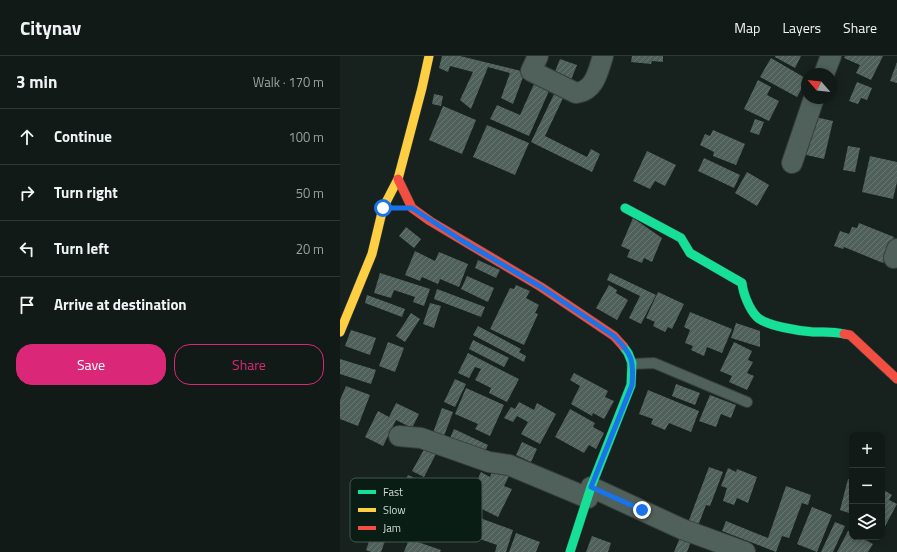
<!DOCTYPE html>
<html lang="en">
<head>
<meta charset="utf-8">
<style>
  :root { --surface:#111a16; --page:#1a231f; --text:#f1f3f6; --muted:#9ca1a1; --line:#303835; --accent:#db2777 }
  body { margin:0; font-family:"Titillium Web",sans-serif; background:var(--page); color:var(--text) }
  .controls { position:absolute; right:12px; bottom:12px; display:grid; overflow:hidden; border-radius:8px; box-shadow:0 2px 6px #0003 }
  .controls button { width:36px; height:36px; display:grid; place-items:center; padding:0; border:0; border-bottom:1px solid var(--line); background:var(--surface); color:var(--text); font:20px sans-serif }
  .compass { position:absolute; left:461px; top:12px; width:36px; height:36px; border-radius:50%; background:var(--surface); box-shadow:0 2px 6px #0003; rotate:298deg }
  .stop { position:absolute; width:12px; height:12px; margin:-9px; border:3px solid #1a73e8; border-radius:50%; background:#fff }
  .stop.end { background:#1a73e8; border-color:#fff; box-shadow:0 1px 4px #0008 }
  .list { margin:0; padding:0; list-style:none }
  h2 { display:flex; justify-content:space-between; align-items:center; height:52px; margin:0; padding:0 16px; font-size:17px }
  h2 small { font-size:13px; font-weight:400; color:var(--muted) }
  .list li { display:grid; grid-template-columns:26px 1fr auto; gap:12px; align-items:center; box-sizing:border-box; height:56px; padding:0 16px; border-top:1px solid var(--line) }
  .list b { display:block; font-size:15px; white-space:nowrap }
  .list em { font-size:13px; font-style:normal; color:var(--muted) }
  .actions { display:flex; gap:8px; padding:12px 16px }
  .actions a { flex:1; padding:9px 0; border:1px solid var(--accent); border-radius:16px; text-align:center; font-size:14px; color:var(--accent) }
  .actions .main { background:var(--accent); color:#fff }
  .icon { flex:none; width:22px; height:22px; fill:none; stroke:currentColor; stroke-width:2; stroke-linecap:round; stroke-linejoin:round }
  .map { position:relative; flex:none; width:557px; height:496px; overflow:hidden }
  header { display:flex; align-items:center; gap:24px; box-sizing:border-box; height:56px; padding:0 20px; background:var(--surface); border-bottom:1px solid var(--line) }
  header strong { font-size:19px }
  nav { display:flex; gap:22px; margin-inline-start:auto; font-size:14px }
  main { display:flex }
  aside { flex:1; background:var(--surface) }
  .map>svg:first-child { display:block }
  .building { fill:url(#building-hatch) }
  .lines { fill:none; stroke-linecap:round; stroke-linejoin:round }
  .lane-casing { stroke:#363f3b; stroke-width:12 }
  .street-casing { stroke:#363f3b; stroke-width:22 }
  .fast-casing { stroke:#363f3b; stroke-width:10 }
  .slow-casing { stroke:#363f3b; stroke-width:10 }
  .jam-casing { stroke:#363f3b; stroke-width:10 }
  .lane { stroke:#50605a; stroke-width:10 }
  .street { stroke:#50605a; stroke-width:20 }
  .fast { stroke:#16e098; stroke-width:9 }
  .slow { stroke:#ffcf43; stroke-width:9 }
  .jam { stroke:#f24e42; stroke-width:9 }
  .route { stroke:#1a73e8; stroke-width:5 }
  .key { fill:#091d15; stroke:#455750; stroke-width:1 }
  .key-label { font-size:11px; fill:#d2ded9 }
</style>
</head>
<body>
<header>
<strong>Citynav</strong>
<nav><a>Map</a><a>Layers</a><a>Share</a></nav>
</header>
<main>
<aside>
<h2>3 min<small>Walk · 170 m</small></h2>
<ul class="list">
<li><svg class="icon" aria-label="ahead" viewBox="0 0 24 24"><path d="M12 20V5M6 11l6-6 6 6"/></svg><div><b>Continue</b></div><em>100 m</em></li>
<li><svg class="icon" aria-label="right" viewBox="0 0 24 24"><path d="M7 20v-9h11M14 6l5 5-5 5"/></svg><div><b>Turn right</b></div><em>50 m</em></li>
<li><svg class="icon" aria-label="left" viewBox="0 0 24 24"><path d="M17 20v-9H6M10 6l-5 5 5 5"/></svg><div><b>Turn left</b></div><em>20 m</em></li>
<li><svg class="icon" aria-label="arrive" viewBox="0 0 24 24"><path d="M6 21V4h12l-3 4 3 4H6"/></svg><div><b>Arrive at destination</b></div></li>
</ul>
<div class="actions"><a class="main">Save</a><a>Share</a></div>
</aside>
<div class="map">
<svg width="557" height="496" viewBox="0 0 557 496">
  <defs>
    <pattern id="building-hatch" width="6" height="6" patternUnits="userSpaceOnUse"><rect width="6" height="6" fill="#50605a"/><path d="M-1 1l2-2M0 6l6-6M5 7l2-2" fill="none" stroke="#687671"/></pattern>
  </defs>
  <rect width="100%" height="100%" fill="#17221e"/>
  <path class="building" d="M102,0H120L185,16L173,48L161,42L170,17L148,11L131,53L120,44L133,16L110,10L108,16L99,12Z
    M292,0H323V6L312,5L311,8L291,6Z
    M435,0H461L455,12L435,1Z
    M505,0H543L531,24L516,17L520,9L504,2Z
    M431,2L467,23L457,41L420,21Z
    M220,3L237,9L231,24L214,18Z
    M557,6V27L550,25Z
    M418,24L431,31L427,39L439,45L429,65L404,53Z
    M517,26L532,32L527,44L521,42L518,48L509,45Z
    M194,28L209,35L189,80L150,63L157,49L180,59Z
    M216,34L225,38L205,80L247,101L251,93L260,98L252,116L191,86Z
    M94,38L103,40L101,50L92,48Z
    M103,50L136,64L122,98L89,84Z
    M471,60L493,65L484,103L462,98Z
    M415,63L424,66L419,79L410,76Z
    M147,69L189,87L175,119L133,101Z
    M373,74L405,88L396,109L373,100L374,96L360,89L365,78L370,80Z
    M508,90L520,92L515,116L503,114Z
    M307,95L336,109L325,130L315,125L310,133L293,125Z
    M530,100L557,106V126L553,143L522,136Z
    M364,102L400,119L394,132L358,115Z
    M407,116L429,129L417,150L395,137Z
    M293,162L322,182L312,206L304,202L302,207L287,201L290,194L281,190Z
    M519,167L554,181L543,207L504,191L503,193L494,190L500,175L509,178L512,171L517,172Z
    M66,171L81,183L74,192L59,180Z
    M75,195L95,205L99,196L128,208L119,231L100,223L98,228L82,221L80,225L65,219Z
    M138,204L160,214L156,222L135,212Z
    M40,217L90,233L84,250L73,246L75,241L54,234L51,242L34,237Z
    M270,217L316,239L301,268L289,262L300,240L267,224Z
    M127,220L154,232L148,246L121,233Z
    M176,229L190,235L186,242L199,249L195,257L198,258L184,289L150,273L170,232L174,233Z
    M269,229L277,234L276,237L288,244L277,264L256,252Z
    M97,233L145,251L141,261L94,243Z
    M318,236L344,248L332,273L328,271L325,276L313,270L315,266L306,262Z
    M27,239L65,253L62,261L25,247Z
    M90,247L101,250L94,272L83,268Z
    M350,256L392,273L382,297L367,291L364,300L351,294L353,290L345,287L350,274L344,271Z
    M71,257L80,263L65,286L56,280Z
    M396,267L420,275V291L391,282Z
    M138,270L181,293L179,296L186,300L184,306L133,279Z
    M11,274L36,282L30,299L5,290Z
    M133,284L169,302L164,311L129,293Z
    M48,286L64,292L55,316L39,310Z
    M394,286L412,295L408,304L413,306L407,317L414,320L407,334L389,326L392,320L380,315Z
    M128,297L179,323L167,346L149,337L151,332L135,324L141,313L135,311L129,322L118,317Z
    M0,303L36,314L31,328L0,318Z
    M234,317L268,335L265,341L274,345L264,363L253,357L252,360L231,348L240,330L230,324Z
    M115,323L126,328L115,351L104,346Z
    M336,328L360,337L355,349L332,340Z
    M6,330L30,339L18,370L0,363V344Z
    M126,332L164,349L150,380L135,373L138,368L115,358Z
    M308,334L359,355L351,376L329,367L325,374L311,368L313,363L299,358Z
    M370,339L396,349L391,362L381,358L376,371L359,365Z
    M179,346L194,354L197,347L216,358L200,388L181,378L188,366L177,360L173,366L164,362L171,351L175,353Z
    M56,347L79,358L72,372L56,364L43,390L25,381L38,355L49,361Z
    M102,352L113,356L104,380L93,377Z
    M230,353L255,367L253,371L264,377L256,393L249,389L244,397L215,381Z
    M114,373L148,389L144,398L110,382Z
    M182,386L197,393L191,406L176,399Z
    M87,388L98,394L84,421L72,415Z
    M369,411L383,416L370,450L366,449L358,470L349,464Z
    M388,412L396,416L397,413L417,421L408,447L397,442L394,449L383,445L387,432L381,430Z
    M153,413L169,420L164,430L172,433L158,461L136,450L138,446L129,441L141,416L150,421Z
    M68,419L92,430L77,462L53,452Z
    M508,423L512,424V444L509,457L500,454Z
    M446,430L471,439L468,449L462,447L449,482L442,480L436,496L382,475L386,465L428,482Z
    M542,433L552,439L549,444L557,448L542,476Z
    M472,451L492,459L477,496L457,488Z
    M140,462L173,474L166,496H155L157,489L134,481Z
    M495,466L505,470L493,496H481Z
    M35,469L49,474L41,496H31L26,494Z
    M508,475L512,477V481H520L533,488L528,496H497Z
    M176,477L200,486L196,496H169Z
    M341,479L352,483L347,496H334Z
    M252,480L271,487L268,496H246Z
    M69,483L101,494L100,496H64Z"/>
  <g class="lines">
    <g class="lane-casing">
      <path id="lane" d="M292,308L314,307L407,346"/>
    </g>
    <g class="street-casing">
      <path id="street" d="M198,0L191,15L236,37C255,35 258,15 263,0
        M484,18L491,0
        M452,107L474,42
        M554,202L557,193
        M59,380L81,382L149,406L169,409L248,442
        M251,431L342,473L405,496"/>
    </g>
    <g class="fast-casing">
      <path id="fast" d="M285,152L341,182L350,197L402,227C403,237 409,253 417,261C426,270 460,275 473,276C485,276 492,275 504,278
        M230,496L251,431L291,329L292,307L288,297L283,290"/>
    </g>
    <g class="slow-casing">
      <path id="slow" d="M0,276L32,198L43,152L58,123L82,32L89,0"/>
    </g>
    <g class="jam-casing">
      <path id="jam" d="M58,123L72,152L90,165L201,231L274,280L283,290
        M504,278L510,279L557,323"/>
    </g>
    <use href="#lane" class="lane"/>
    <use href="#street" class="street"/>
    <use href="#fast" class="fast"/>
    <use href="#slow" class="slow"/>
    <use href="#jam" class="jam"/>
  </g>
  <g class="lines">
    <path class="route" d="M43,152H72L121,184L201,231L274,280C292,298 294,304 292,329L251,431L302,454"/>
  </g>
  <rect x="10" y="422" width="132" height="64" rx="6" class="key"/>
  <rect x="18" y="434" width="18" height="4" fill="#16e098"/>
  <rect x="18" y="452" width="18" height="4" fill="#ffcf43"/>
  <rect x="18" y="470" width="18" height="4" fill="#f24e42"/>
  <g class="key-label">
    <text x="43" y="440">Fast</text>
    <text x="43" y="458">Slow</text>
    <text x="43" y="476">Jam</text>
  </g>
</svg>
<div class="controls">
<button>+</button>
<button>−</button>
<button><svg class="icon" aria-label="layers" viewBox="0 0 24 24"><path d="M12 4l9 5-9 5-9-5zM3 14l9 5 9-5"/></svg></button>
</div>
<svg class="compass" viewBox="-18 -18 36 36"><path d="M0-13l5 13h-10z" fill="#e53935"/><path d="M0 13l5-13h-10z" fill="#9ca1a1"/></svg>
<div class="stop" style="left:43px;top:152px"></div>
<div class="stop end" style="left:302px;top:454px"></div>
</div>
</main>
</body>
</html>
